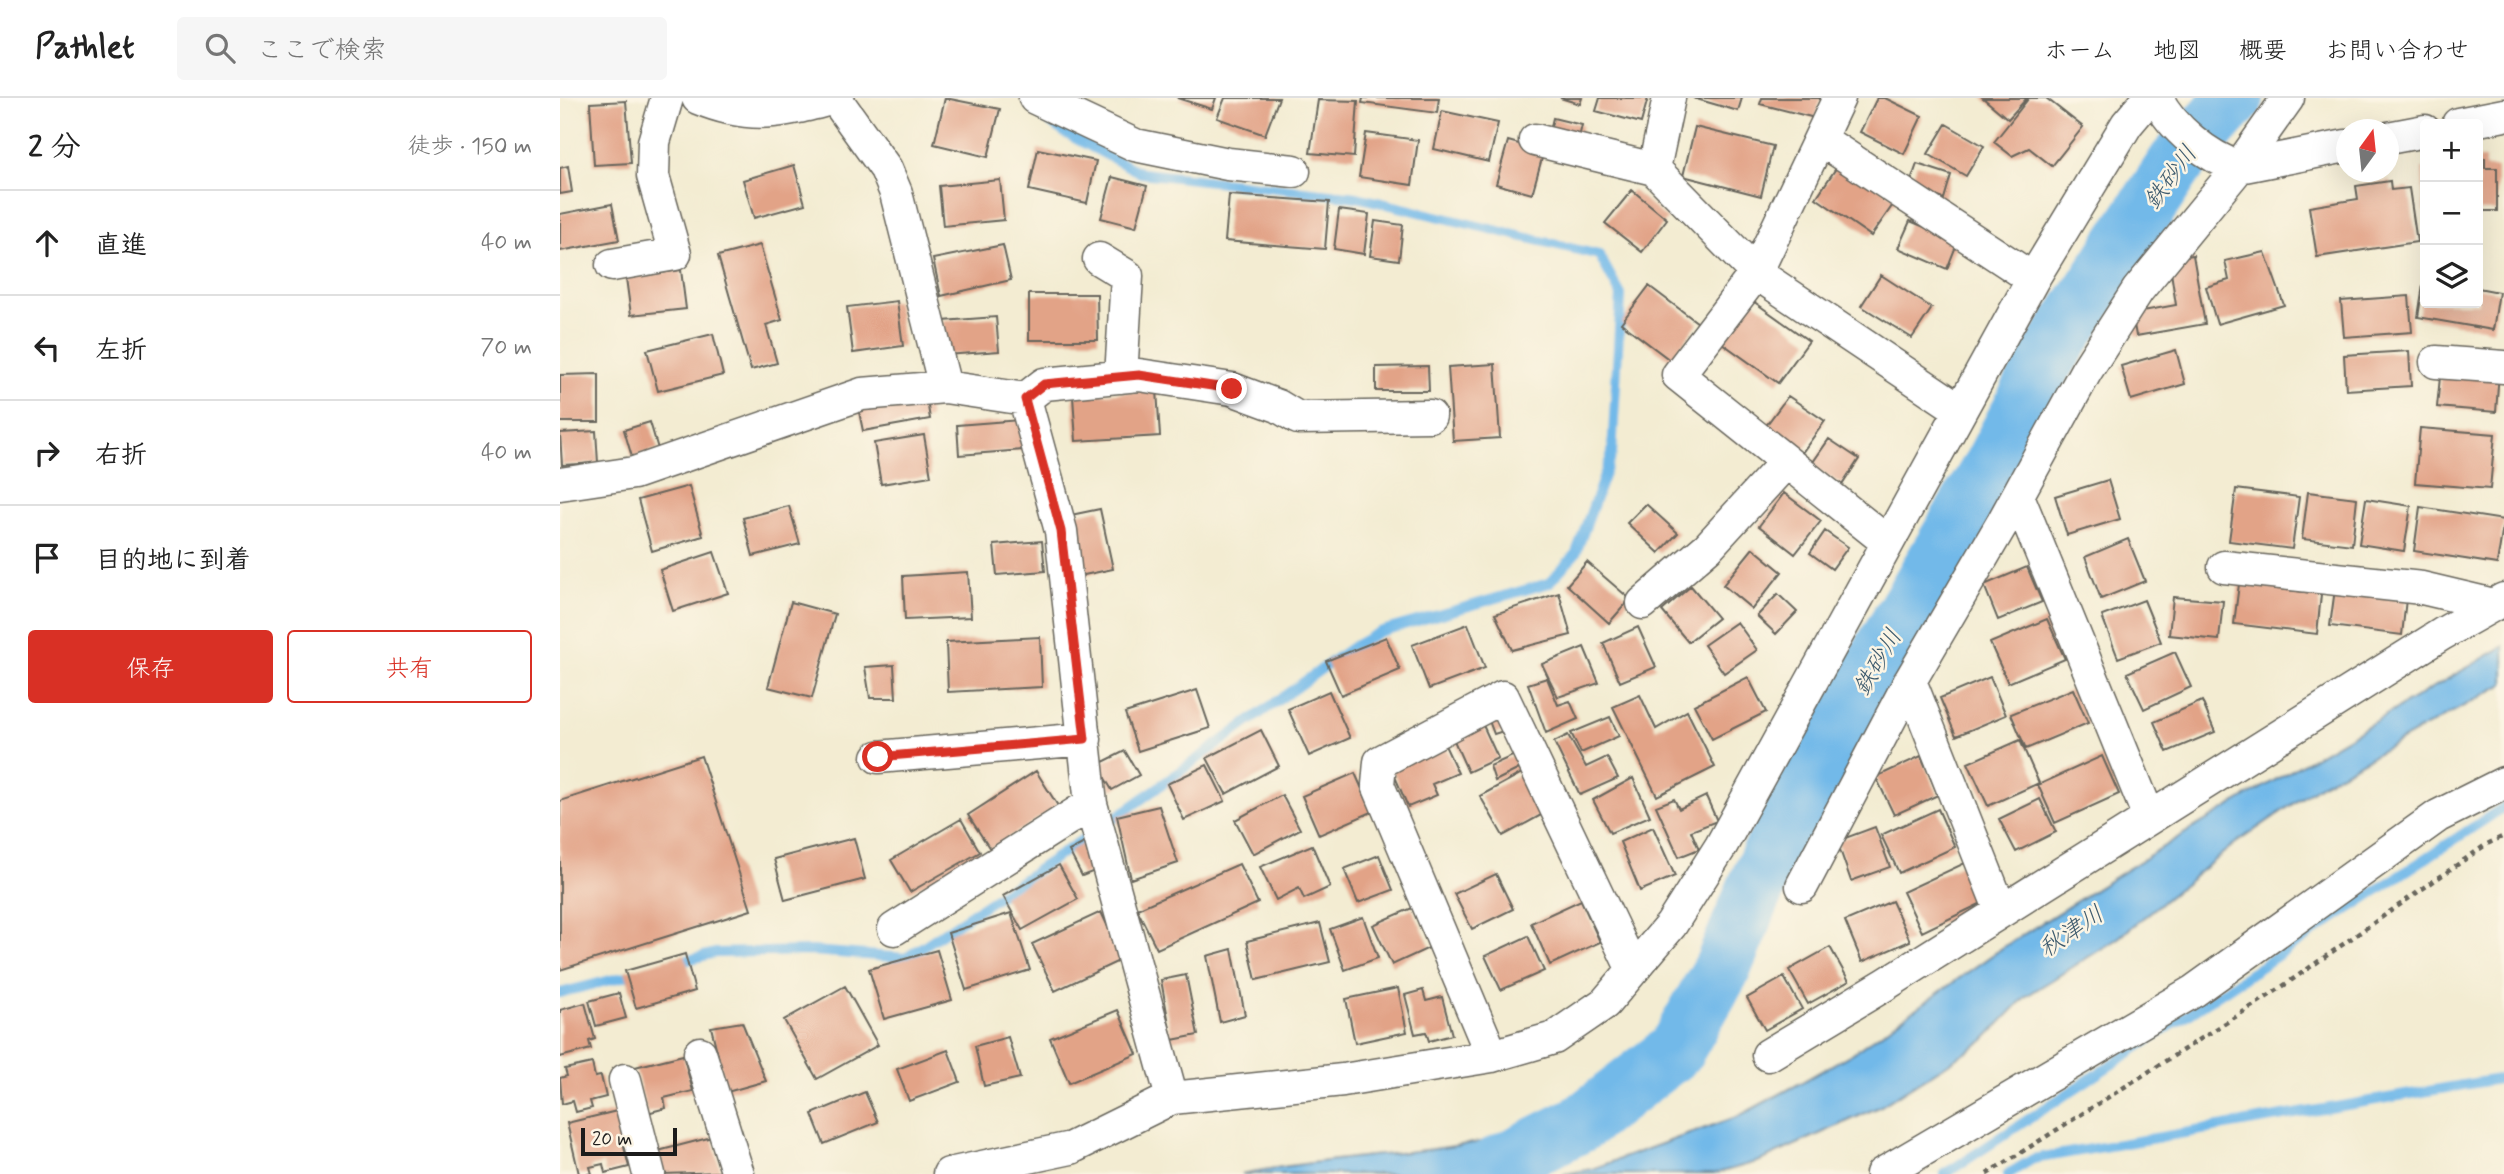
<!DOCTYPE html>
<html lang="ja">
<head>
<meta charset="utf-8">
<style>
  :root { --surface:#fff; --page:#f6f6f6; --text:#222; --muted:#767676; --line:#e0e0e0; --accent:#d93025 }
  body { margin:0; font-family:Mynerve,"Klee One",sans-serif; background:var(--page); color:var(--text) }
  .controls { position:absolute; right:21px; top:21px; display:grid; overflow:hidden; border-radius:7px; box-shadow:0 7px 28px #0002 }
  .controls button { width:63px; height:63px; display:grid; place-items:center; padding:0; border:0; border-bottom:2px solid var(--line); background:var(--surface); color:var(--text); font:35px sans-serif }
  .compass { position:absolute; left:1776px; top:21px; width:63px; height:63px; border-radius:50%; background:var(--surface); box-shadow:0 7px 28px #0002; rotate:15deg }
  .scale { position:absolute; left:21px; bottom:18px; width:96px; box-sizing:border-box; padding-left:7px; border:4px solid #1c1c1c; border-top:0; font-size:19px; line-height:24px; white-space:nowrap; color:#1c1c1c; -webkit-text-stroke:5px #fcf5e5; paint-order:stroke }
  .stop { position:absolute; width:21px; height:21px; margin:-16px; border:5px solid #d93025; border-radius:50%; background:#fff }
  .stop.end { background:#d93025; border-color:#fff; box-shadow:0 2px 7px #0008 }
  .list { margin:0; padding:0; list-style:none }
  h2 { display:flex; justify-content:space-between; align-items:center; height:91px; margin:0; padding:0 28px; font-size:30px }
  h2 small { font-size:23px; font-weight:400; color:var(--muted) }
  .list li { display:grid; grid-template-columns:46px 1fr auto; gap:21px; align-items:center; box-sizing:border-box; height:105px; padding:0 28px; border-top:2px solid var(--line) }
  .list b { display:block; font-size:26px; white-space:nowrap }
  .list em { font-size:23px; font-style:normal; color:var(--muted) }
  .actions { display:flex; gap:14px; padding:21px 28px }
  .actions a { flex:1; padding:16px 0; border:2px solid var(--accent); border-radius:7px; text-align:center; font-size:24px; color:var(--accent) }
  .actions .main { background:var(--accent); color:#fff }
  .icon { flex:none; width:38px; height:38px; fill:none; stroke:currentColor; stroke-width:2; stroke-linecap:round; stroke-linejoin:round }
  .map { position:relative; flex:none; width:1944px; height:1076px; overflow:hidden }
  header { display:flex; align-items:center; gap:42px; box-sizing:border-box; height:98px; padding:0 35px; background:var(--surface); border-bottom:2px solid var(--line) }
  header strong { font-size:33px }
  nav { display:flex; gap:38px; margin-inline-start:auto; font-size:24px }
  .search { width:490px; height:63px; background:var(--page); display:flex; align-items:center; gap:18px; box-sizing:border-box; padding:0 24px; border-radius:7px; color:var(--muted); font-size:26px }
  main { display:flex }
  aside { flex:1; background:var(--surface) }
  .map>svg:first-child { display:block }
  .water { fill:#72b9e9; stroke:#476a82; stroke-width:2 }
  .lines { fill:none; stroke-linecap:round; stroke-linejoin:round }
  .stream { stroke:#72b9e9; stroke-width:10 }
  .river { stroke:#72b9e9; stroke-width:58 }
  .building { fill:#e2a387 }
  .minor-casing { stroke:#67655c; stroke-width:35 }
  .path { stroke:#67655c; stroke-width:4.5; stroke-dasharray:5 5; stroke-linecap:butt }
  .minor { stroke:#fff; stroke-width:32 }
  .route { stroke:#d93025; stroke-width:9 }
  .labels { text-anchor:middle; stroke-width:5; stroke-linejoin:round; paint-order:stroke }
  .water-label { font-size:24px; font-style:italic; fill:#3e5b6e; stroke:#fcf5e5 }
</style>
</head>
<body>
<header>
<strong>Pathlet</strong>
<div class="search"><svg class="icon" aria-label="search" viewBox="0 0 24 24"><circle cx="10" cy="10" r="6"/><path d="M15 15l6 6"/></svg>ここで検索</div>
<nav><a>ホーム</a><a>地図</a><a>概要</a><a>お問い合わせ</a></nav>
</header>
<main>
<aside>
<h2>2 分<small>徒歩 · 150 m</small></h2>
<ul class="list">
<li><svg class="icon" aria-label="ahead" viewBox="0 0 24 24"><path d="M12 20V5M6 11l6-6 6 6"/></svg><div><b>直進</b></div><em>40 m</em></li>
<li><svg class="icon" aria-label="left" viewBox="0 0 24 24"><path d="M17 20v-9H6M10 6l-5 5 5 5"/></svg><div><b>左折</b></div><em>70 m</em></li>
<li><svg class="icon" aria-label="right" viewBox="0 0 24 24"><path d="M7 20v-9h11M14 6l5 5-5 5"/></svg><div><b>右折</b></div><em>40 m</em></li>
<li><svg class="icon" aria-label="arrive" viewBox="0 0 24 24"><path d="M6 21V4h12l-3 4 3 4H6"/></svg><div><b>目的地に到着</b></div></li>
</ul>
<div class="actions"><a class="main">保存</a><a>共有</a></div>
</aside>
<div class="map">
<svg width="1944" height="1076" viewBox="0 0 1944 1076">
  <rect width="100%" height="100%" fill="#fcf5e5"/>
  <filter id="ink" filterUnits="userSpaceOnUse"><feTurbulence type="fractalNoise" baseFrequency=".0143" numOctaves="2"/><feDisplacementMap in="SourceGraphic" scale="14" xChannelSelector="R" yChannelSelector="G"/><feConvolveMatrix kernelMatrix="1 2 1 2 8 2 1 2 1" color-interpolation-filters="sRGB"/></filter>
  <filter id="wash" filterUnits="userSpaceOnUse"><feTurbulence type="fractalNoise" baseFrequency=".00686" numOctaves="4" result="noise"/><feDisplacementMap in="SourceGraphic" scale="28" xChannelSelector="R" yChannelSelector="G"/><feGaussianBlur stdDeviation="1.57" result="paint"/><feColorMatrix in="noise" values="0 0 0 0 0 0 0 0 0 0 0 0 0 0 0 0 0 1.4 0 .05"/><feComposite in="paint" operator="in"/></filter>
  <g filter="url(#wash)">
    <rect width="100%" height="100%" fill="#f3ecd2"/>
    <path class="water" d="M1944,548V586L1763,685L1673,747L1557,841L1465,899L1423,943L1321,1008L1200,1063L1154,1076H1002L1032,1071L1179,1018L1233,989L1293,955L1445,848L1633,730Z
      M952,1038L971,1076H681C771,1058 862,1057 952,1038Z"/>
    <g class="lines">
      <path class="stream" d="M116,865L155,855L252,853L346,860L568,711L792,549L819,534L989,485L1016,455L1052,356L1061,197L1039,157L797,99L581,75L505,35L483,19
        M0,895L78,875
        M1385,1076L1944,709
        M1448,1076L1473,1061L1944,980"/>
      <path class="river" d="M920,1076L1022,1025L1115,953L1162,871L1208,761L1301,589L1431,369L1485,265L1617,64L1675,0"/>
    </g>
    <g id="blocks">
      <path class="building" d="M385,0L440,11L428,59L374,46Z
        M617,0H656L652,11Z
        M665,0H719L705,37L657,20Z
        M803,0H879L877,15L802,5Z
        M1000,0H1022L1020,6Z
        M1040,0H1088L1081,25L1036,13Z
        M1133,0H1182L1178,13Z
        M1202,0H1261L1255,20L1200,6Z
        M1317,0H1325L1362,18L1344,56L1300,34Z
        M1423,0H1467L1448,21Z
        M1469,0H1486L1523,29L1492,68L1469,50L1452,58L1434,44Z
        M758,2L798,3L794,59L750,55Z
        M66,3L71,65L34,67L30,5Z
        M882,13L938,25L929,64L874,51Z
        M993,20L1022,27L1017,48L988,41Z
        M1386,26L1424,48L1406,78L1368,56Z
        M1135,29L1213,48L1201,98L1123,78Z
        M806,35L858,42L852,87L799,79Z
        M948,43L984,53L972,96L936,86Z
        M478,51L536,63L527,105L469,92Z
        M1918,60H1925V70H1937V113H1918Z
        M1281,63L1337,101L1311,138L1256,100Z
        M1357,66L1391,77L1384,101L1349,89Z
        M234,67L245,106L194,120L183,82Z
        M8,68L12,94L0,96V70Z
        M1862,70H1865V113H1863Z
        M552,79L587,88L576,129L541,120Z
        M440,82L444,122L383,128L379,88Z
        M1830,83L1831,92L1849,90L1857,144L1757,159L1749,109L1798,101L1796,88Z
        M1072,92L1107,121L1082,154L1045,125Z
        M669,97L769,104L765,151L665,143Z
        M52,106L59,142L0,153V116Z
        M779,112L809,116L804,156L774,151Z
        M815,123L843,127L839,162L810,158Z
        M1350,123L1398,143L1387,171L1338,150Z
        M200,147L222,222L206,227L217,265L191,272L158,158Z
        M443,147L451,182L381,198L373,161Z
        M1705,154L1724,207L1657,226L1646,189L1669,182L1665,163Z
        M1633,157L1645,226L1576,238L1572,215L1616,207L1609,161Z
        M121,172L126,211L71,217L66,180Z
        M1321,177L1372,210L1352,240L1301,208Z
        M1864,181L1865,205H1918V190L1939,194L1933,232L1858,219Z
        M1089,188L1138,225L1110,262L1061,225Z
        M469,196H537L538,242H469Z
        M1849,198L1852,234L1784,239L1781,203Z
        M337,203L343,248L293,255L287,209Z
        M1193,203L1249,243L1218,285L1162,245Z
        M436,219L439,253L386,257L383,223Z
        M153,236L163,277L98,293L87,252Z
        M1616,252L1625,286L1571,302L1561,268Z
        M1849,253L1851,288L1786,292L1784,257Z
        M935,266L940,340L893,343L888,269Z
        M868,268L869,293H816V269Z
        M1881,269L1939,274L1936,314L1877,309Z
        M39,276V324H0V277Z
        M597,292L600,338L516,343L513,298Z
        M366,296L370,321L303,333L298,309Z
        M1228,298L1265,323L1241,356L1205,329Z
        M460,322L463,352L399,357L397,327Z
        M90,324L98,351L72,359L64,332Z
        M1860,330L1935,336L1930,391L1855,385Z
        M36,333L38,365L2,367L0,335Z
        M364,337L371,378L321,386L314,345Z
        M1269,341L1299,361L1282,387L1251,367Z
        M1548,382L1560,421L1507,437L1495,398Z
        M129,388L143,438L92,453L78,402Z
        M1676,391L1739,399L1732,451L1669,443Z
        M1748,394L1797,400L1792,447L1742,441Z
        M1224,395L1261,423L1235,456L1199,428Z
        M1806,401L1851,408L1844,453L1799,446Z
        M1086,406L1118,435L1099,455L1067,425Z
        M229,408L240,446L193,458L183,420Z
        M1860,409L1944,422L1937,466L1854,453Z
        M540,411L553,471L519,478L506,418Z
        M1265,433L1288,449L1272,471L1250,455Z
        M1568,441L1585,483L1541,501L1525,459Z
        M482,443L485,473L437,477L434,447Z
        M1193,450L1222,474L1192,511L1163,487Z
        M154,454L168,495L113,513L100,472Z
        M1027,464L1070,501L1049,525L1007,487Z
        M1467,469L1482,504L1438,522L1424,487Z
        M408,474L411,519L345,522L343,478Z
        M1679,486L1761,496L1757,536L1674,526Z
        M1131,488L1158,520L1128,544L1102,513Z
        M1775,491L1846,501L1842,537L1770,528Z
        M999,495L1011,537L952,552L935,516Z
        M1218,496L1237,514L1216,536L1197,518Z
        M1613,499L1663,503L1659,542L1609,537Z
        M1584,502L1601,544L1558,560L1542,518Z
        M231,504L275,516L252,600L208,589Z
        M1487,521L1505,561L1448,585L1430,545Z
        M1177,524L1197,552L1164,575L1144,547Z
        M908,526L925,570L869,591L852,547Z
        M1078,529L1096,569L1060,584L1043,545Z
        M480,539L482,589L388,594L386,544Z
        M826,539L840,572L781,597L766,563Z
        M1024,549L1039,585L998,599L982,566Z
        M1615,554L1631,589L1584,611L1567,575Z
        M334,567L336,600H310L305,569Z
        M1188,579L1206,614L1152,641L1134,607Z
        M1430,579L1446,617L1396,638L1380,600Z
        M987,580L998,607L1010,603L1018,621L986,635L968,586Z
        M1513,591L1528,625L1466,651L1451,616Z
        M637,592L650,630L578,653L565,615Z
        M769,593L790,640L749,658L728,611Z
        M1080,597L1096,631L1127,613L1155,669L1097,698L1053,609Z
        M1642,603L1655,634L1607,654L1594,624Z
        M946,614L953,630L934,636L928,620Z
        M1050,619L1059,638L1021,655L1011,635Z
        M922,625L938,660L908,674L892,638Z
        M701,632L719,668L666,696L647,660Z
        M1008,637L1026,669L1047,659L1058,680L1020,697L994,644Z
        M1460,642L1479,685L1428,708L1408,665Z
        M883,643L898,675L872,686L877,697L848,709L830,667Z
        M565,653L579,677L552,692L537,667Z
        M959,655L967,667L935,683L930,668Z
        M141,658L191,812L0,872V703Z
        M1361,658L1378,697L1334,717L1316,679Z
        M1542,658L1559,696L1495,725L1478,687Z
        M647,667L665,703L624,722L607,686Z
        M969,671L992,711L943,738L920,698Z
        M476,673L498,708L430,751L408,717Z
        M795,675L812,714L759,737L742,698Z
        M1073,680L1090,718L1050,735L1033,702Z
        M722,697L740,731L693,756L675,722Z
        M1146,698L1157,723L1131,733L1139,751L1119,759L1096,708L1114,701L1119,711Z
        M1480,701L1496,734L1456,754L1439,721Z
        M599,708L618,765L571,781L557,718Z
        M1378,711L1395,749L1339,775L1321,737Z
        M401,721L420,754L350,794L331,762Z
        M1093,729L1115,778L1080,793L1060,744Z
        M1315,729L1330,769L1291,783L1277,743Z
        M294,740L305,781L225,802L214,761Z
        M530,742L540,771L522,778L509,753Z
        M752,747L770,789L744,801L739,790L716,802L700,769Z
        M819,757L833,792L798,805L784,771Z
        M1407,764L1426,803L1362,834L1343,794Z
        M679,766L698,805L597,851L577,811Z
        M499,767L518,801L462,832L443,798Z
        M936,776L953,811L912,831L894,796Z
        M1021,802L1040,844L990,867L971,825Z
        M1332,803L1350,843L1302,864L1285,823Z
        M852,810L871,849L832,867L813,827Z
        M541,814L563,861L495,893L472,846Z
        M451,815L470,872L406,892L388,835Z
        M803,819L818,860L785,872L770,831Z
        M760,825L770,864L696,882L687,843Z
        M968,838L984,873L941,892L925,858Z
        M1270,849L1289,883L1248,906L1229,872Z
        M672,851L685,917L660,924L647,858Z
        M377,852L392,902L324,921L309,871Z
        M125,856L135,893L76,910L65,873Z
        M626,877L638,937L612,942L601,882Z
        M1224,879L1242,911L1205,932L1187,900Z
        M285,888L318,947L257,981L224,922Z
        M838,890L847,934L795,945L786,901Z
        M863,892L866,903L882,899L892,937L869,943L866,934L855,936L845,897Z
        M59,895L66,920L36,928L29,903Z
        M25,905L35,941L29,943L31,951L0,959V912Z
        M558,912L577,956L509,985L490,940Z
        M182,924L206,983L167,994L151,929Z
        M448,939L460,980L424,988L415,948Z
        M388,952L400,984L349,1003L337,971Z
        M123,957L133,993L104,1000L106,1010L87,1015L75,969Z
        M32,965L35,979L41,978L46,999L30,1003L32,1010L16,1014L13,1003L2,1006L0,980L7,978L5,971Z
        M305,994L318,1024L264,1046L252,1016Z
        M57,1013L71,1043L63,1045L69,1069L45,1075L43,1066L30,1069L32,1076H19L7,1025Z
        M152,1039L161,1074L104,1076L98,1053Z"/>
    </g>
  </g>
  <g filter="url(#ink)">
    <use href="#blocks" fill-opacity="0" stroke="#67655c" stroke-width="2"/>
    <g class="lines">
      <g class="minor-casing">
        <path id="minor" d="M138,0C191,22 221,14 275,0
          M275,0L326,71L336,95L385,289
          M475,0L575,47L668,66L734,73
          M1279,0L1196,175L1118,277L1326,443
          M1597,0C1611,29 1648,60 1679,69L1786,48
          M1898,26L1944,17
          M1828,40L1865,33
          M1260,41L1473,181
          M975,42L1094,71L1196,175L1399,311
          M1094,71L1109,0
          M539,161L567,178L561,279
          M52,167L115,156L93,78L94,44L107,0
          M1876,264L1944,269
          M465,301L484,286L579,277L672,291L718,308L738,320L870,318
          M0,386L74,375L302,296L385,289L465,301L501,433L531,706L612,1000
          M1458,398L1589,719
          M1664,469L1862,490L1934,507
          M1083,505L1148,449L1226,364
          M1350,583L1441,813
          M318,659L525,641
          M1242,788L1350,583L1443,424L1526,273L1578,192L1679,69L1728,0
          M334,831L531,706
          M140,955L178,1076
          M1208,957L1326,886L1882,536L1944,501
          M932,958L818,687L820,664L943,599L1073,872
          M65,982L89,1076
          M389,1076L511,1050L612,1000L783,982L932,958L994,940L1045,905L1111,827L1161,748L1473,181L1567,26L1589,0
          M1322,1076L1634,893L1878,718L1944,685"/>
      </g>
      <path class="path" d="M1427,1076L1713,895L1927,746L1944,738"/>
      <use href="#minor" class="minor"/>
    </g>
  </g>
  <g class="lines" filter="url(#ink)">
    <path class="route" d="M318,659L525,641L501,433L465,301L484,286L579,277L672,291"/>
  </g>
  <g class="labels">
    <g class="water-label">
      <text transform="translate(1610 79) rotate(-54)" y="8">鉄砂川</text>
      <text transform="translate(1317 564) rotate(-60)" y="8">鉄砂川</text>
      <text transform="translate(1511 833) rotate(-34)" y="8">秋津川</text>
    </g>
  </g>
</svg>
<div class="controls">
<button>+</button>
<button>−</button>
<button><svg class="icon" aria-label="layers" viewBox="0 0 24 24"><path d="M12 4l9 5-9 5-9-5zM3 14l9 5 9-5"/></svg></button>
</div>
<svg class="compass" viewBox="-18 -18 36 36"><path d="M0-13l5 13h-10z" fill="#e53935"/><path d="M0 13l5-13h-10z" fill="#767676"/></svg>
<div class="scale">20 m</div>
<div class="stop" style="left:318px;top:659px"></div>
<div class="stop end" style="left:672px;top:291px"></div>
</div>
</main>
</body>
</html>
